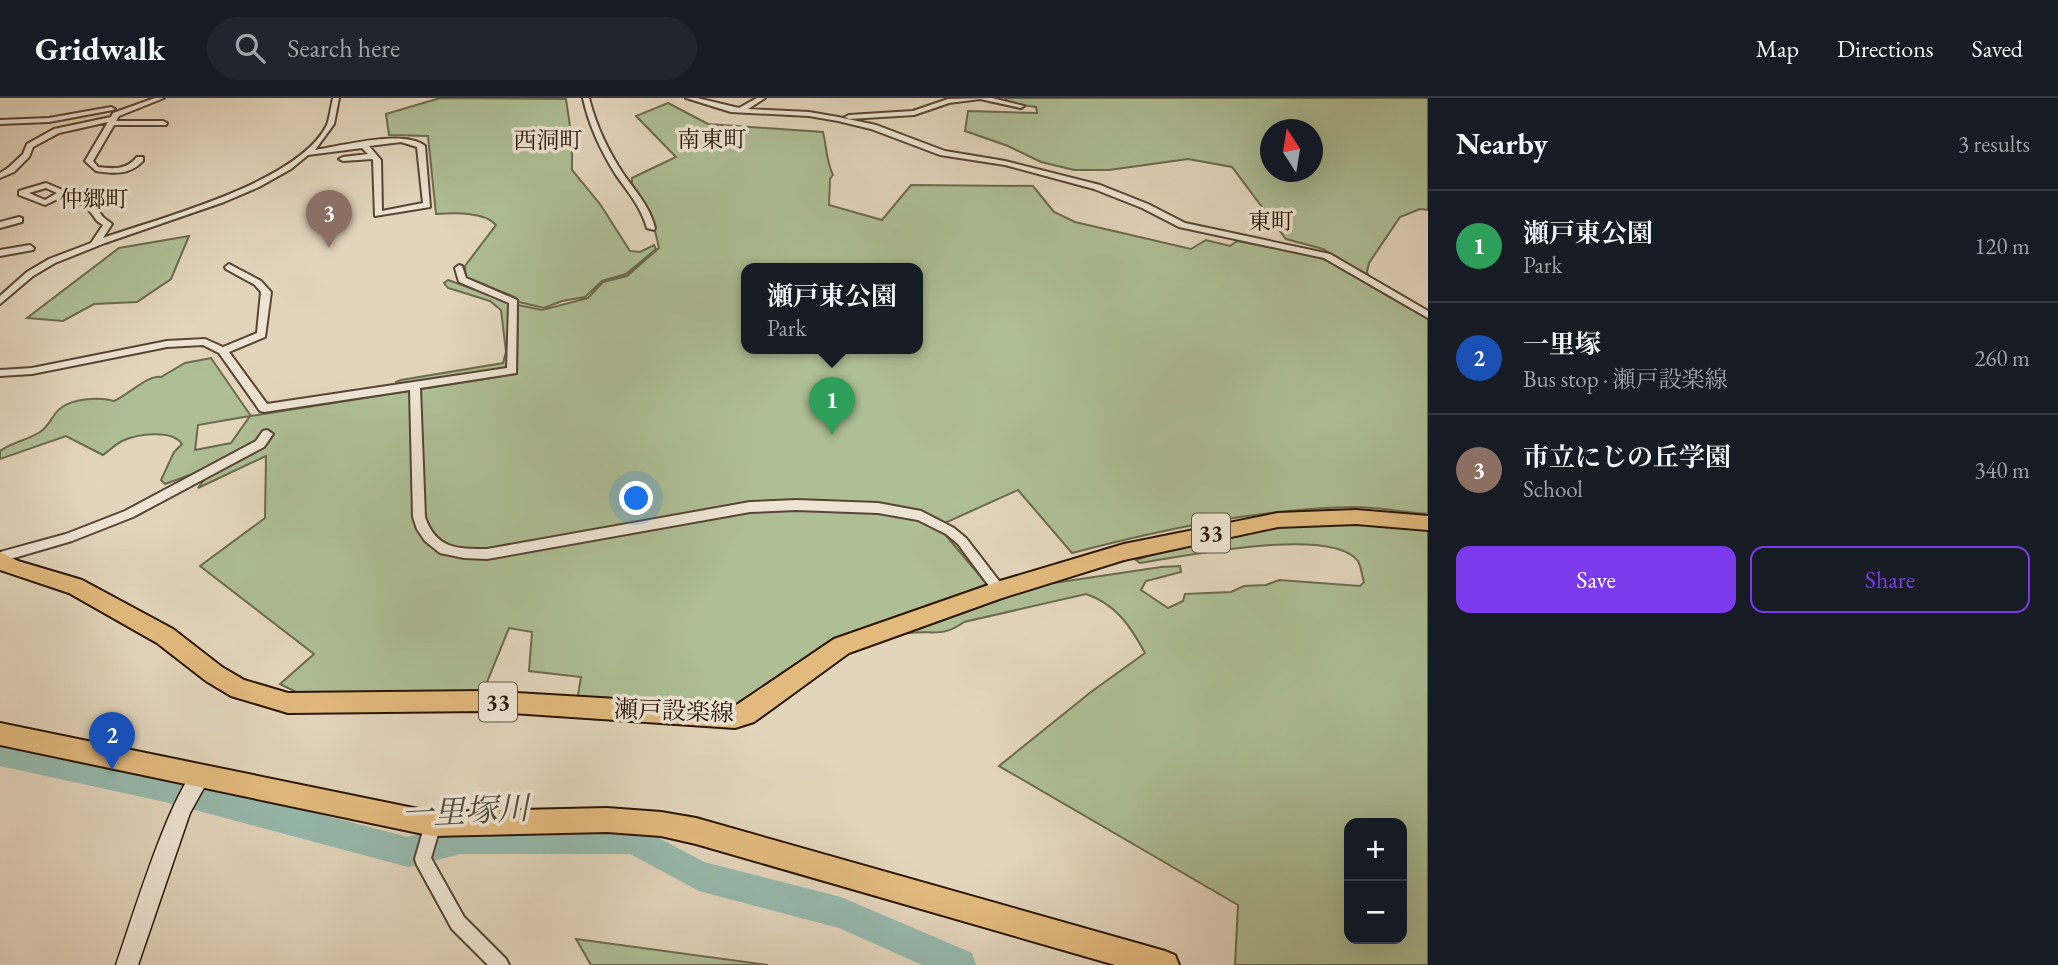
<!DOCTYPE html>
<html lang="en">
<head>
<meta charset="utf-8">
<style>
  :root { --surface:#171b24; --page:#20242c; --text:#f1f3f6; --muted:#9ea1a6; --line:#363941; --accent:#7c3aed }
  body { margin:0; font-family:"EB Garamond","Noto Serif JP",serif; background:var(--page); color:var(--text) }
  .controls { position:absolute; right:21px; bottom:21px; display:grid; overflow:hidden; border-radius:14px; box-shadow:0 7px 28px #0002 }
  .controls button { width:63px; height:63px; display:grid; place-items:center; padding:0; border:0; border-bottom:2px solid var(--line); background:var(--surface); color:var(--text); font:35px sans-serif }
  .compass { position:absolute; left:1260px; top:21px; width:63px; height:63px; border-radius:50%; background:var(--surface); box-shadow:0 7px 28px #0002; rotate:348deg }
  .you { position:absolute; left:637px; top:401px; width:24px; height:24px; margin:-18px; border:5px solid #fff; border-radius:50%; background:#1a73e8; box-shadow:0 0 0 10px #1a73e833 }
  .badge { display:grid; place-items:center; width:46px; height:46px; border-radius:50%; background:var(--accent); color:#fff; font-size:23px; font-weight:700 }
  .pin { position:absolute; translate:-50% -58px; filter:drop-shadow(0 2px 4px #0008) }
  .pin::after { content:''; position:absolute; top:37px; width:24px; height:21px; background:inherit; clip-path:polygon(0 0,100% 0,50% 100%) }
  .popup { position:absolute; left:741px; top:165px; width:182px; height:91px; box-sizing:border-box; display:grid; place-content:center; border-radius:14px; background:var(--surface); filter:drop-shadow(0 2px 5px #0005); font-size:23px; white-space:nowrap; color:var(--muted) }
  .popup b { font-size:26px; color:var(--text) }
  .popup::after { content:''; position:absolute; left:50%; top:100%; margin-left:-14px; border:14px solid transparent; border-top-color:var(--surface) }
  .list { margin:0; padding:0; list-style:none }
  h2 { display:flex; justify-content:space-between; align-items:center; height:91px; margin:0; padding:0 28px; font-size:30px }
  h2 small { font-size:23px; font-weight:400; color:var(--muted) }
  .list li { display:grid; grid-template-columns:46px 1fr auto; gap:21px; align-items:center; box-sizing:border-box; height:112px; padding:0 28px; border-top:2px solid var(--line) }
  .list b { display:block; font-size:26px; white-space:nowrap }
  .list p { margin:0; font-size:23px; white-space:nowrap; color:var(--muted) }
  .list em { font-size:23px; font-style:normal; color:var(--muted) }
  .actions { display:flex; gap:14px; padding:21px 28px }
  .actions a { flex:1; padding:16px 0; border:2px solid var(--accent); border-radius:14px; text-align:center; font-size:24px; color:var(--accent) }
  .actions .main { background:var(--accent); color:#fff }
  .icon { flex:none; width:38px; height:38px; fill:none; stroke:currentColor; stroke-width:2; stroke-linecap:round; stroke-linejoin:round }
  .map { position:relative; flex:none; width:1428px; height:867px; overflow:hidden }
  header { display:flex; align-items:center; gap:42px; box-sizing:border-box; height:98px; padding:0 35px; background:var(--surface); border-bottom:2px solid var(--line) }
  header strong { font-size:33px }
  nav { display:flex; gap:38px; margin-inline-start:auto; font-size:24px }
  .search { width:490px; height:63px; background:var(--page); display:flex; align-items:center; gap:18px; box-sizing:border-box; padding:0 24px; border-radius:38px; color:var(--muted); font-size:26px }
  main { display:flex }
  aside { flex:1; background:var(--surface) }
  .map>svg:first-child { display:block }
  .green { fill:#aebe95; stroke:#6c6a4e; stroke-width:2; fill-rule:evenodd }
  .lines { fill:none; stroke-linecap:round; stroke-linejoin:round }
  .river { fill:#96b9ad; fill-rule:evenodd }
  .street-casing { stroke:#584534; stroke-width:4 }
  .secondary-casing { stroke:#2a1506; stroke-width:3 }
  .primary-casing { stroke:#2a1506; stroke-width:4 }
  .street { fill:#ede4d3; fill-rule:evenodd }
  .secondary { fill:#ede4d3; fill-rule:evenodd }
  .primary { fill:#e2ba7e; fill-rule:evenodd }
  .labels { text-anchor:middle; stroke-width:7; stroke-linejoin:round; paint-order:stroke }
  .far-quarter-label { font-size:23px; fill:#2a1506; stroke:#ede4d3 }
  .shield { fill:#ede4d3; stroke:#645344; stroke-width:2 }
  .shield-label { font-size:23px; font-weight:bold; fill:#2a1506 }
  .street-label { font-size:24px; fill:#2a1506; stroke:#ede4d3 }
  .near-water-label { font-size:32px; font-style:italic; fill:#504e40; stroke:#ede4d3 }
</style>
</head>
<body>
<header>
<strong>Gridwalk</strong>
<div class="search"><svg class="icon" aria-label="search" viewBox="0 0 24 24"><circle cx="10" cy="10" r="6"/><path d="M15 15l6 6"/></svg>Search here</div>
<nav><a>Map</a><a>Directions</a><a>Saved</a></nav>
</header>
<main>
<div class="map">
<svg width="1428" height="867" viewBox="0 0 1428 867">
  <rect width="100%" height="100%" fill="#e3d5bc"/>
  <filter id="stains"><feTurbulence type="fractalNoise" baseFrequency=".00286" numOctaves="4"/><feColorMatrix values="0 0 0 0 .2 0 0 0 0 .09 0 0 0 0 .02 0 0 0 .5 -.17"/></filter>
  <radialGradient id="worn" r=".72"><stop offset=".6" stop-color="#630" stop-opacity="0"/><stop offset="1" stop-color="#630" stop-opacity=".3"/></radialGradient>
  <path class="green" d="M440,0L566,1L572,42V72L600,106L630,153L640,154L654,147L656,151L626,176L602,183L585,199L562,203L544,210L519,204L515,199L466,179L465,168L496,127C484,113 453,115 436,116L428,38L389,37L386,16Z
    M1005,0H1428V112L1420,111L1400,119L1369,165L1367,174L1370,183L1323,151L1286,141L1232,69L1188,61L1109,72H1074L1041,64L1008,48L965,33L968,13L1037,15L1036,9L1008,5ZM1270,32H1312V74H1270Z
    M668,5L708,26L823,34C827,50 826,63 833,77L830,81L829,107L882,122L911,87L1033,88L1054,114L1075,124L1191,151L1206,142L1230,148L1237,143L1316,158L1333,164L1428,219V416C1403,414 1378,409 1353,409C1258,411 1164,431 1072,455L1018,392L938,428L986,485L985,491L851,537L740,610L577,603L581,579L529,573L532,534L509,530L483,594L298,595L280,586L314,556L200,468L265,420L266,358L198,390L214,368L165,386L161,382L174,354L182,346C172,331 137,336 122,343C116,346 109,353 103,357L66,338L0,361V353C14,343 26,343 40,334C50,328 52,316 61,310C73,300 100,299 114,303C128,297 149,276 161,279L185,265L211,260L251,318L517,276L518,207L542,212L588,200L603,184L627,178L659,150L651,116L632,86V80L676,59L636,18ZM746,171H918V251H746ZM250,318L231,345L195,352L198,327Z
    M189,138L171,181L137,204L94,206L63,223L27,220L119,150Z
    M448,182L509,204L510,266L504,270L397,287L396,284L401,282L503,265L506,254L501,212L490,203L448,190L444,185Z
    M1310,425L1428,429V867H1235L1238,807L999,668L1091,594L1145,555C1131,529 1116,506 1086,496L964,524C942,540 933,532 909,535C901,536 896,541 887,539L1005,496L1047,486L1161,469L1180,468L1181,474L1146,483L1141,492L1168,510L1183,503L1185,496L1231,494L1244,488L1266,487L1279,482L1360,488L1364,484C1362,478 1361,468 1358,463C1331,427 1180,459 1140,465L1136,462L1176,449L1274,429ZM1349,725H1402V841H1349Z
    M576,841L768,867H591Z"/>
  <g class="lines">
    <path class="river" d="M0,642L165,676L408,739L461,726H633L704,764L841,799L972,855L976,867H922L839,830L699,793L630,756H461L408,769L165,704L0,668Z"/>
    <g class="street-casing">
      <path id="street" d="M155,0H164L119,18L116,23H163L167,25L166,27H114L93,63L98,69C114,71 126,72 137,59H143V63C130,77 114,76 96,73L85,63L108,24L59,35L33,49L29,59L14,74L0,80V75L8,70L23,56L27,46L54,31L111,19L113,15Z
        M333,0H339L334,26L315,52C342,48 404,31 425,48L430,109L375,118L373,62L372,61L343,63L339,61L343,59L368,56L362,50L308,57L291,71L259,89L224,104L105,145L55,165L33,178L0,206V198L27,174L49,161L91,145L103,127L97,123L87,109L64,98L45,107L19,97V93L46,85L93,105L103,119L112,126L103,140C162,119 298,85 327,27C330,19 331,8 333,0ZM401,44L417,49L423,105L382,113L381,62L369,48ZM46,90L57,95L45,102L29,95Z
        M583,0H589C596,28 608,53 624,77C636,94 650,109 655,130L654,132L647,130C641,109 628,94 616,77C601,53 589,28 583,0Z
        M686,0H697L739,10L757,0H765L748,11L809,14L838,19L876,27L945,53L1005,63L1100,87L1148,106L1185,125L1330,156L1428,213V220L1324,160L1179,129L1142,110L1094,91L1005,67L940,57L871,31L838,23L809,18L731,14Z
        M992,0L1024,8L1021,10L980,1L949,5L914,17L849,21L845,19L849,17L913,13L948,1Z
        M111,9L115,11L113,12L49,24L0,26V22L49,20Z
        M19,119L22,120V124L0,130V124Z
        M30,147L34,150L33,152L0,158V152Z
        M229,166L261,183L271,194L265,239L229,254L267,306L507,270L509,205L459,184L455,170L459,167L462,168L466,180L517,202L516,275L420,290L425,419C436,451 457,451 487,451L750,404L796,402L878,405L921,413L954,430L966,440L1006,492L1005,496L1000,497L995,496L958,446L946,436L918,422L878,415L796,412L750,414L487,461L464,460L440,455L425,443L417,431L413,419L410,292L264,314L260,313L219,255L203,247L167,249L32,276L0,278V272L32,270L167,243L205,241L223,249L257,235L261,194L255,187L226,171L225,169Z
        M267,332L273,336L264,349L133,419L72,443L0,464V454L66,436L125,413L256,343L263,333Z
        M433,718L439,720L441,726L431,760L464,819L506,861L509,867H488L452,831L417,767L415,761L425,726L427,720Z"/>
    </g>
    <g class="secondary-casing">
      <path id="secondary" d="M200,669L207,672L210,679L190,715L138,867H116C128,834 174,680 200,669Z"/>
    </g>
    <g class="primary-casing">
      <path id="primary" d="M1356,412L1428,418V432L1356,426L1278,429L1124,462L1002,500L849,555L754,624L735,630L484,613L288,615L231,598L206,583L157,545L69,495L0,472V454L18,463L82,482L173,531L222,569L244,582L288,595L484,593L735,608L834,541L1000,483L1124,446L1278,415Z
        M0,625L433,714L607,710L661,714L696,720L1165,853L1175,857L1179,867H1115L696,746L661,738L607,734L433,738L0,647Z"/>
    </g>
    <use href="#street" class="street"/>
    <use href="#secondary" class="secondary"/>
    <use href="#primary" class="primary"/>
  </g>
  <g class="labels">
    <g class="far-quarter-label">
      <text x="712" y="49">南東町</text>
      <text x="548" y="50">西洞町</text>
      <text x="94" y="109">仲郷町</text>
      <text x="1271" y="131">東町</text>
    </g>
    <g class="shield">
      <rect x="1192" y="415.5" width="38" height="39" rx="5"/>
      <rect x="479" y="584.5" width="38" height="39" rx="5"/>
    </g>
    <g class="shield-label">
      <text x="1211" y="443">33</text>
      <text x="498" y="612">33</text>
    </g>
    <g class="street-label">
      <text transform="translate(674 613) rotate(2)" y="8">瀬戸設楽線</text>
    </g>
    <g class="near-water-label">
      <text transform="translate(465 713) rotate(-3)" y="11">一里塚川</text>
    </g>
  </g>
  <rect width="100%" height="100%" filter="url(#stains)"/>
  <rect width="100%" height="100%" fill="url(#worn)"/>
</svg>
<div class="controls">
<button>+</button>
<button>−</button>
</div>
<svg class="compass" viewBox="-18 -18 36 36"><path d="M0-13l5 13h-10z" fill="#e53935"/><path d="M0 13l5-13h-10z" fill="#9ea1a6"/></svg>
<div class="you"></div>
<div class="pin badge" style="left:832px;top:337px;background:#2e9e5b">1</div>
<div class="popup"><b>瀬戸東公園</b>Park</div>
<div class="pin badge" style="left:112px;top:672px;background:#1a4fb4">2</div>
<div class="pin badge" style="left:329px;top:150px;background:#8d6e63">3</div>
</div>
<aside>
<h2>Nearby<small>3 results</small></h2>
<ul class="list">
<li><span class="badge" style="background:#2e9e5b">1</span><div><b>瀬戸東公園</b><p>Park</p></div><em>120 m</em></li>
<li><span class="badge" style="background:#1a4fb4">2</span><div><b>一里塚</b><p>Bus stop · 瀬戸設楽線</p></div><em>260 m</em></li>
<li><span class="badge" style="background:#8d6e63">3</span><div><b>市立にじの丘学園</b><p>School</p></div><em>340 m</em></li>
</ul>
<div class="actions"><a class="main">Save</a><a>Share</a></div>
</aside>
</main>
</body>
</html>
